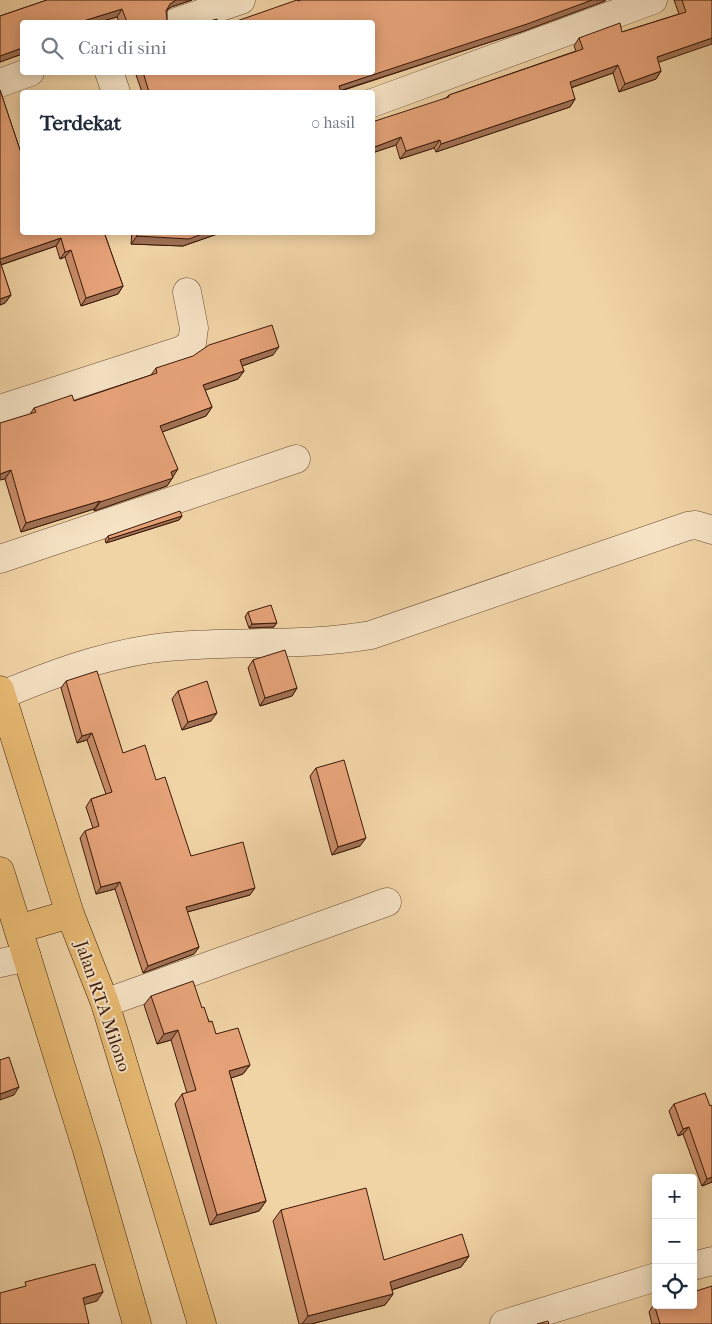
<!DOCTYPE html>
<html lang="id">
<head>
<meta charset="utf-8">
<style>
  :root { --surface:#fff; --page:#f6f6f7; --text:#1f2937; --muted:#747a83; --line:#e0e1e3 }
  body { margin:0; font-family:"IM FELL French Canon",serif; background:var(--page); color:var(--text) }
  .controls { position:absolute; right:15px; bottom:15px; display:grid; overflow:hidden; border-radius:5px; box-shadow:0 2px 12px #0003 }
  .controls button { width:45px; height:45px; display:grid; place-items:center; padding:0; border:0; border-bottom:1px solid var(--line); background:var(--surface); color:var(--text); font:25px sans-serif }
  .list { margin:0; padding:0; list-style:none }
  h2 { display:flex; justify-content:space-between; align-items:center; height:65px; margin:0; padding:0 20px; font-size:21px }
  h2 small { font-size:16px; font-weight:400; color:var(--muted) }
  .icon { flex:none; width:28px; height:28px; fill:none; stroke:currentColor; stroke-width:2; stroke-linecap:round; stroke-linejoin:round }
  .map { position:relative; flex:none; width:712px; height:1324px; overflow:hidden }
  .search { position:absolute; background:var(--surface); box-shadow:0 2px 12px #0003; left:20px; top:20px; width:355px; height:55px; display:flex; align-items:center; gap:12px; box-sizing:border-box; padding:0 18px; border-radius:5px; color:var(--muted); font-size:19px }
  .panel { position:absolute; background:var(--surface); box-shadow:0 2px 12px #0003; left:20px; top:90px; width:355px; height:145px; border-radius:5px }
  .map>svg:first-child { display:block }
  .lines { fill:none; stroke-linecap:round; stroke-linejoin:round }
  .minor-casing { stroke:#684830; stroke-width:29 }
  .highway-casing { stroke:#3b1909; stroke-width:29 }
  .minor { stroke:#f6e3c5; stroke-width:28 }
  .highway { stroke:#e8ba73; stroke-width:28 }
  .wall { fill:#c78c68; stroke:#3b1909 }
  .shaded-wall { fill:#a27255; stroke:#3b1909 }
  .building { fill:#e7a379; stroke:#3b1909 }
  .labels { text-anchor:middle; stroke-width:4; stroke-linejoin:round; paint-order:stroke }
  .street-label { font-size:18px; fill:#3b1909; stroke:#f6e3c5 }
</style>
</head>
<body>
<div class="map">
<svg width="712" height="1324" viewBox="0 0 712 1324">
  <rect width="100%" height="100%" fill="#f1d4a6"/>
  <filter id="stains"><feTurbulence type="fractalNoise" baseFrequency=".004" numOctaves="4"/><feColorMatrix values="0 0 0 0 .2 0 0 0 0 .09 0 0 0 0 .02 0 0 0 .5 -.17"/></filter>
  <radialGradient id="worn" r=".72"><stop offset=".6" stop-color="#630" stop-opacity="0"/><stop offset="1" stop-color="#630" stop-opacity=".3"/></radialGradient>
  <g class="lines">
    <g class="minor-casing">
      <path id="minor" d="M176,22L241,0
        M109,72L116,92
        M0,83L30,72
        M372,103L653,0
        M0,409L182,350L192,343L194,328L187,292
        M0,559L296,459
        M2,695C50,675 98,657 150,649C223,639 298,648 371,635L688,526L696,525L712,530
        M0,963L27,957
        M105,1003L387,902
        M693,1266L712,1261
        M504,1324L656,1277"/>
    </g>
    <g class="highway-casing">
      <path id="highway" d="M0,690L70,914L105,1003L202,1324
        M0,871L87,1150L137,1324
        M18,929L70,914"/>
    </g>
    <use href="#minor" class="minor"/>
    <use href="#highway" class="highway"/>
  </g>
  <path class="wall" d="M47,0H192L171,7L167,10V20L169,22H119L117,17L99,22H22V54L0,62V16Z
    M301,0H606L605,1L521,32L341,91V92H142L135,72H372L298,1Z
    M674,0H712L658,62L661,71L656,79L619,92L613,73L571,88L575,99L570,107L436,152L434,148L400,159L396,145L372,153L447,97L449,95L576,51L574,46L579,38L622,32L679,14Z
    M0,90L21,153L104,232L123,286L118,294L81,306L65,257L60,259L56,246L1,265L11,295L5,303L0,305Z
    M132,232H223L183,246L131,244Z
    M273,355L242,366L244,371L238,379L205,390L212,407L206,416L162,432L173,477L167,486L94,511V509L21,532L5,479L30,414L34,408L74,401L151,375L156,368Z
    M182,516L179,520L106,543L105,540L108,536Z
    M248,612L274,627L249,628L245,617Z
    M253,660L297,688L292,696L260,706L248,668Z
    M66,681L123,753L156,780L191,856L250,895L187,912L199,947L194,954L143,973L115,889L96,894L80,838L85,831L93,828L86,807L91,799L106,794L87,740L77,743L61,688Z
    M178,691L211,721L182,730L172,699Z
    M316,768L360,846L332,855L310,776Z
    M151,996L202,1008L216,1034L250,1065L243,1074L231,1078L266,1201L259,1211L210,1225L175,1104L182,1094L187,1093L171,1040L157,1044L144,1005Z
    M674,1104L710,1106L712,1182L702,1186L683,1134L678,1136L669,1111Z
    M281,1210L384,1260L469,1256L461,1267L392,1290L393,1294L385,1305L311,1324H299L273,1221Z
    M654,1304L712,1324H652L649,1312Z"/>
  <path class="shaded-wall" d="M176,0H192L171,7L165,11L170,4Z
    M592,0H606L605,1L521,32L336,92L339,86Z
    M122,9L117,17L99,22H80Z
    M712,38V44L651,65L657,57Z
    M22,48V54L0,62V56Z
    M618,65L613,73L564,90L570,82Z
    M661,71L656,79L619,92L625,84Z
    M575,99L570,107L436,152L441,144Z
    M401,137L396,145L372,153V148Z
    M440,140L434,148L400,159L406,151Z
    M207,232H223L183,246L131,244L137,236Z
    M61,238L56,246L0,265V259Z
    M71,250L65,257L60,259L65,252Z
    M123,286L118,294L81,306L86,298Z
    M11,295L5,303L0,305V299Z
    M279,347L273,355L234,369L240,360Z
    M244,371L238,379L197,393L203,385Z
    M212,407L206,416L154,435L160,426Z
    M178,469L167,486L94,511L100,502Z
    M11,470L5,479L0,480V474Z
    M100,501L94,509L21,532L26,523Z
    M182,516L179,520L106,543L109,539Z
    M277,623L274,627L249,628L252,624Z
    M297,688L292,696L260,706L265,698Z
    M217,713L211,721L182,730L188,722Z
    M92,733L87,740L77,743L82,736Z
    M366,838L360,846L332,855L338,847Z
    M120,882L115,889L96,894L101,887Z
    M255,888L250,895L180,914L186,907Z
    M199,947L194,954L143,973L148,966Z
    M178,1030L171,1040L157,1044L164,1034Z
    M250,1065L243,1074L222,1081L229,1071Z
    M19,1087L14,1095L0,1100V1094Z
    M689,1127L683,1134L678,1136L683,1129Z
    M712,1177V1182L702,1186L707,1179Z
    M266,1201L259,1211L210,1225L217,1215Z
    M469,1256L461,1267L382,1293L390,1282Z
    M103,1292L97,1301L76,1307L83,1298Z
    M393,1294L385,1305L311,1324H302L308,1316Z"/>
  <path class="building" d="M47,0H176L170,4L166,11L167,20L169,22H127L122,9L80,22H22V48L0,56V16Z
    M297,0L298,1L301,0H592L527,24L339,86L341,92H149L143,72H372V22H234Z
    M682,0H712V38L657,57L661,71L625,84L618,65L570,82L575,99L441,144L440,140L406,151L401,137L372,148V122L449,97V95L583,49L579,38L620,23L622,32L686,12Z
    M217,19L218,22H206Z
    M0,90L21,153H22V232H104L123,286L86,298L71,250L65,252L61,238L0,259Z
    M137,232H207L189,239L137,236Z
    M0,261L11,295L0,299Z
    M272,325L279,347L240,360L244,371L203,385L212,407L160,426L178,469L171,472L173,478L100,502V501L26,523L11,470L0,474V423L36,412L34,408L72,395L74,401L157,373L156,368L193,356L209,345Z
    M180,511L182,516L109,539L108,536Z
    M271,605L277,623L252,624L248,612Z
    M285,650L297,688L265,698L253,660Z
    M97,671L123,753L145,745L156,780L165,777L191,856L243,842L255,888L186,907L199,947L148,966L120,882L101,887L85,831L99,826L91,799L112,792L92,733L82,736L66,681Z
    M207,681L217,713L188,722L178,691Z
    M344,760L366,838L338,847L316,768Z
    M193,981L202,1008L204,1007L209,1022L212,1021L216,1034L238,1028L250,1065L229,1071L266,1201L217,1215L182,1094L196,1090L178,1030L164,1034L151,996Z
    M9,1057L19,1087L0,1094V1060Z
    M705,1093L710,1106L712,1105V1177L707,1179L689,1127L683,1129L674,1104Z
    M366,1188L384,1260L462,1234L469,1256L390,1282L393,1294L308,1316L281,1210Z
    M95,1264L103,1292L83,1298L89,1324H0V1293L26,1286L25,1282Z
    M712,1286V1324H660L654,1304H656V1305H693V1292Z
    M548,1321L549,1324H537Z"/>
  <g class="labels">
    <g class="street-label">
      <text transform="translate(103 1006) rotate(71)" y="6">Jalan RTA Milono</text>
    </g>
  </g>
  <rect width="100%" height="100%" filter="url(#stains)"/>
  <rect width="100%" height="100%" fill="url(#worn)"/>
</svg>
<div class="controls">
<button>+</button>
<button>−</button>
<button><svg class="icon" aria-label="locate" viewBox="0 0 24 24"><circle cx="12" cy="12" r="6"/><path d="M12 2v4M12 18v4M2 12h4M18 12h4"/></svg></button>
</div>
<div class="search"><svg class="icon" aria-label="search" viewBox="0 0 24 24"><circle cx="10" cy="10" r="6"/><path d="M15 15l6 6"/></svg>Cari di sini</div>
<section class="panel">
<h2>Terdekat<small>0 hasil</small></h2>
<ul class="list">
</ul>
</section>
</div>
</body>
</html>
